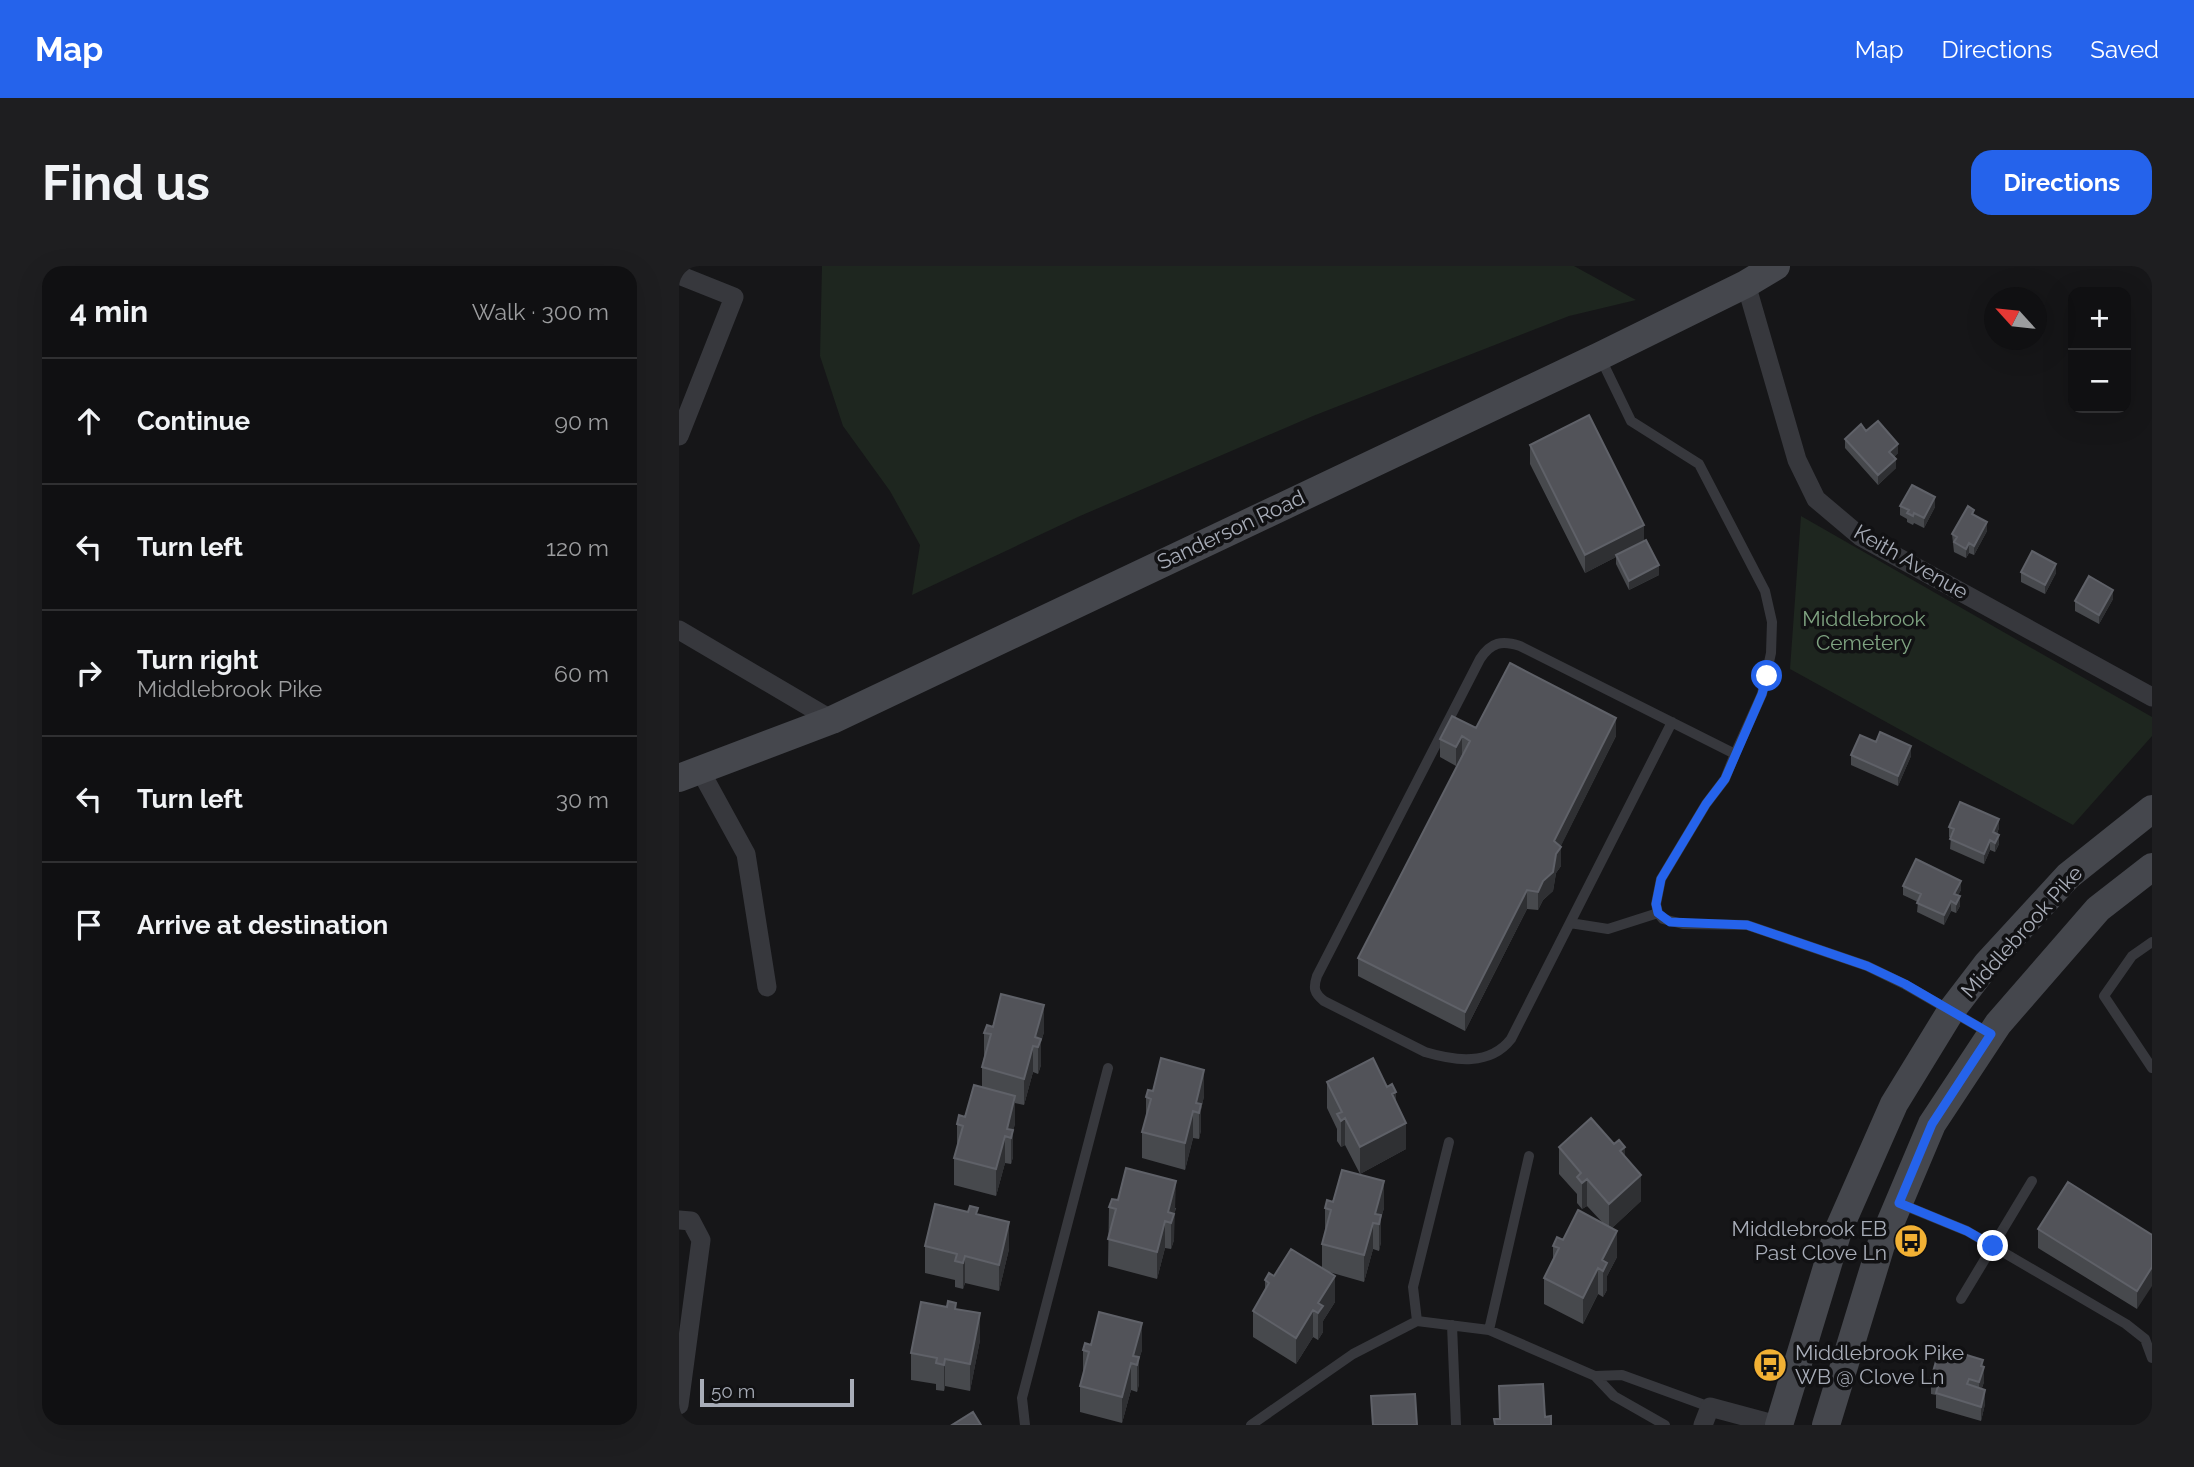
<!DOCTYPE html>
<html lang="en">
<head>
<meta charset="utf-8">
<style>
  :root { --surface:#101012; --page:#1e1e20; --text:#f1f3f6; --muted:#9c9d9f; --line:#303032; --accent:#2563eb }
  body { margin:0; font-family:Raleway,sans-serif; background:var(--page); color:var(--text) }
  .controls { position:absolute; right:21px; top:21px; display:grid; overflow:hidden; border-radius:14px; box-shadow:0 7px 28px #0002 }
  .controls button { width:63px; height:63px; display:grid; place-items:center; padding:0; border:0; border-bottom:2px solid var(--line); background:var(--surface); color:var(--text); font:35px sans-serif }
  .compass { position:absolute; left:1305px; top:21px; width:63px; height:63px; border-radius:50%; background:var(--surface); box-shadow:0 7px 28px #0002; rotate:297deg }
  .scale { position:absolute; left:21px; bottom:18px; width:154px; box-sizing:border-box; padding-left:7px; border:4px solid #a8adb8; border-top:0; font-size:19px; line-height:24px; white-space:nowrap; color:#a8adb8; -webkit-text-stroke:5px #111113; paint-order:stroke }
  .stop { position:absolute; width:21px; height:21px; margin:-16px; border:5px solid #2563eb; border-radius:50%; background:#fff }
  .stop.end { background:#2563eb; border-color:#fff; box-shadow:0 2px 7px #0008 }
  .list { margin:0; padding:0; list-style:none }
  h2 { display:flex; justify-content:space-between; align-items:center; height:91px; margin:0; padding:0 28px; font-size:30px }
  h2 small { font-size:23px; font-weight:400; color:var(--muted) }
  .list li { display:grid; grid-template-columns:46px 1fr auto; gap:21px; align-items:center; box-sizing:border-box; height:126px; padding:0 28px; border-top:2px solid var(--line) }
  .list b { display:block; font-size:26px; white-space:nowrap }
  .list p { margin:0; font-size:23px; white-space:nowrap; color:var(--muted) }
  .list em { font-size:23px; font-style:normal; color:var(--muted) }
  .icon { flex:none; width:38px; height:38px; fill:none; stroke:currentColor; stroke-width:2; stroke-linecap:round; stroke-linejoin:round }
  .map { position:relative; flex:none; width:1473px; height:1159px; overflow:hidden; border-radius:21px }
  header { display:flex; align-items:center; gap:42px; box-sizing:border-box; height:98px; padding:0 35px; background:var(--accent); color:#fff }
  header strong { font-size:33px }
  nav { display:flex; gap:38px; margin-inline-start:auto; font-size:24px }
  .intro { display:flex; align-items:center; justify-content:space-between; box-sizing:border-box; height:168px; padding:0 42px }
  h1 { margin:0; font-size:49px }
  .button { padding:18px 32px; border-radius:21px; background:var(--accent); color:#fff; font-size:24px; font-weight:700 }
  main { display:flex; gap:42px; padding:0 42px }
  aside { flex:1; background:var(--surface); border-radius:21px; box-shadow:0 7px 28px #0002 }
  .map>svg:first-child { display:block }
  .green { fill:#1e261f }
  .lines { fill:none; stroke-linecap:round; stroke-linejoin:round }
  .lane { stroke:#37383d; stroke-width:10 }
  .street { stroke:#37383d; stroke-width:19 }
  .secondary { stroke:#45474d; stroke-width:28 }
  .wall { fill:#47494d }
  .shaded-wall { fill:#2f3033 }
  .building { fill:#525359; stroke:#5f6168; stroke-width:2 }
  .route { stroke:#2563eb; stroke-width:9 }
  .labels { text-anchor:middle; stroke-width:7; stroke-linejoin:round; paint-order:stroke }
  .street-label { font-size:21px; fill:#a8adb8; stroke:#111113 }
  .park-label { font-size:21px; fill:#7fa381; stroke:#111113 }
  .poi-label { font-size:21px; fill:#a8adb8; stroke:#111113; text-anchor:end }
</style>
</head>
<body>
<header>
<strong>Map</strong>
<nav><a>Map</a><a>Directions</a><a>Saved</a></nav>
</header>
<div class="intro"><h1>Find us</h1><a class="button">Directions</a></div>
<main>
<aside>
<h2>4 min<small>Walk · 300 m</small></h2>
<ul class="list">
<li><svg class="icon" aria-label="ahead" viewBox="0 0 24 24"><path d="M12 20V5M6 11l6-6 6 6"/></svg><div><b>Continue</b></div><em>90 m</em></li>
<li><svg class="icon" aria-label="left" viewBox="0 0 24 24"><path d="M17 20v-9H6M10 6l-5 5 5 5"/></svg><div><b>Turn left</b></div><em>120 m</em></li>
<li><svg class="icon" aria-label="right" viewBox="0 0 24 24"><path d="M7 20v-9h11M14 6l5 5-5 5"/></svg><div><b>Turn right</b><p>Middlebrook Pike</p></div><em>60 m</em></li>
<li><svg class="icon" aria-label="left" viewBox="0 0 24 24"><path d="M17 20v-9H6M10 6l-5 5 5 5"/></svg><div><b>Turn left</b></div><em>30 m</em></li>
<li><svg class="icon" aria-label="arrive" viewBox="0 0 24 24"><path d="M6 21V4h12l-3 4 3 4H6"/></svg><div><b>Arrive at destination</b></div></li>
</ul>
</aside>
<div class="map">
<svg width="1473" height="1159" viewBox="0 0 1473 1159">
  <rect width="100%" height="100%" fill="#161618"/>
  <path class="green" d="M143,0H895L957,34L890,50L634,150L401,250L233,329L241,279L211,225L164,160L141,90Z
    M1122,250L1473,451V470L1394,559L1111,403Z"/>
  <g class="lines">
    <path class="lane" d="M921,91L952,155L1020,198L1086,325L1093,356L1092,387L1083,428L1056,488
      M993,456L832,773C811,800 776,795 746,786L645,735C635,727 634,722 638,710L801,393C812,376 823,374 841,380L1056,488L1046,513L1027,538L982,613L977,638L979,647L984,653L1004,658L1068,659L1188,700L1225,718L1312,768
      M891,657L929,663L979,647
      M1473,676L1453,690L1425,730L1473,802
      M1222,938L1288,965L1447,1058L1466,1073L1473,1092
      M1282,1033L1353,915
      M738,1055L810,1064L916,1110L935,1130L986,1159
      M773,1059L777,1159
      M810,1064L850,890
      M916,1110L943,1109L1031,1141
      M346,1159L343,1132L429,802
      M572,1159L674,1088L738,1055L734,1021L770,876"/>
    <path class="street" d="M0,9L55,31L0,170
      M1067,18L1118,194L1137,233L1182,271L1473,431
      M0,364L153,454
      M21,504L67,588L88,721
      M0,954L12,955L22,974L0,1139
      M1024,1159L1031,1141L1098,1159"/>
    <path class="secondary" d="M0,512L153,454L921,90L1067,18L1097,0
      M1100,1159L1159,965L1215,838L1272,745L1308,698L1389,610L1473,543
      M1147,1159L1202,979L1253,858L1319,758L1419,643L1473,601"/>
  </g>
  <path class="wall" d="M1187,165L1219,187L1215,191L1217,202L1199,219L1166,182V173Z
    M851,179L965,274L980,309L950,324L937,298V291L906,307L851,198Z
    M1221,240L1256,241L1245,262L1235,257L1234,259L1228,256V253L1221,249Z
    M1295,249L1308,265L1295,289L1290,287L1287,292L1275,286L1273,268Z
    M1342,306L1377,307L1366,328L1342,316Z
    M1434,333L1420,358L1396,345V335Z
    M797,462L937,470L881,581L882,600L877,607L874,625L864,634L859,644L848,643L786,765L679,710V692L784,489L777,500L761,491V473Z
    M1197,476L1232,490L1219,520L1172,499V489Z
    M1270,561L1320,562L1318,568L1320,578L1316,586L1311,584L1305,598L1271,583L1272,571H1270Z
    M1224,620L1282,624L1279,629L1281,640L1277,647L1272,645L1265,659L1238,646L1239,636L1224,629Z
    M314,761L365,766L362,776V799L359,808L354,806L345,839L336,837V857L334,866V891L332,898L326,897L317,930L275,919V892L278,884V858L286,851L303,821V801L305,791V767Z
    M648,816L717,837L727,883L681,908L666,879L662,881L658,875V863L648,842Z
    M474,825L525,830L522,844V864L520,873L514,872L506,904L463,892V866L467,852V831Z
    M880,881L946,890L962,935L933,962L938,991L928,1010V1024L924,1031L919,1028L904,1058L865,1038V1012L874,993V980L923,956L908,940L903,943L898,937V928L880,908Z
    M439,934L497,942L495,949V974L492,983L486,982L478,1013L429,1000L430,941Z
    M654,936L705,942L702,952V976L700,985L694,983L685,1016L650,1006L656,1036L644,1055V1066L639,1074L634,1071L617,1098L574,1071V1045L586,1025V1014L595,1010L643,1002V978L646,967V942Z
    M299,948L330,983L320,1025L286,1017L284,1023L276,1021V1014L246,1007V980Z
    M1359,963L1473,969L1458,1043L1359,982Z
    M277,1043L301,1074L291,1125L266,1120L265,1125L257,1124V1118L232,1114V1087Z
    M412,1079L463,1084L460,1093V1118L458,1126L452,1124L443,1157L401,1146V1120L404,1108V1084Z
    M1304,1101L1305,1116L1303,1122L1306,1138L1302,1155L1257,1142V1129L1252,1128V1113Z"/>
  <path class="shaded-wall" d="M1219,178V187L1210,195V186Z
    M1217,193V202L1199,219V209Z
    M1256,231V241L1245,262V252Z
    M1308,256V265L1295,289V280Z
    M965,259V277L937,289V291L906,307V289Z
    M1290,277V287L1287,292V283Z
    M1377,298V307L1366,328V319Z
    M980,299V309L950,324V315Z
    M1434,324V333L1420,358V349Z
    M937,452V470L879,586L882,581V600L877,607L874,625L864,634L859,644V626L875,575Z
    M783,470V489L777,500V481Z
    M1232,480V490L1219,520V510Z
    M1320,553V562L1314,576V566Z
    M1320,569V578L1316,586V577Z
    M1311,574V584L1305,598V588Z
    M1282,615V624L1275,637V628Z
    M848,624V643L786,765V746Z
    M1281,630V640L1277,647V638Z
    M1272,635V645L1265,659V649Z
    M365,739V766L362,776V799L359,808V781L356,771Z
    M354,780V806L345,839V813Z
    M525,804V830L522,844V864L520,873V847L517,837Z
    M717,826V852L713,828Z
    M336,830V857L334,866V891L332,898V872L328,863Z
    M514,845V872L506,904V877Z
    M666,852V879L662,881V855Z
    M727,857V883L681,908V881Z
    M326,870V897L317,930V903Z
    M946,881V907L941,885Z
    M962,909V935L930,965V938Z
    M908,913V940L903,943V917Z
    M497,915L495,974L492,983V957L489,946Z
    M705,915V942L702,952V976L700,985V958L696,948Z
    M486,955V982L478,1013V986Z
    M330,956V983L320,1025V999Z
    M694,957V983L685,1016V989Z
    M938,965V991L928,1010V1024L924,1031V1005L923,994Z
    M286,990V1017L284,1023V997Z
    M1473,1001V1020L1458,1043V1025Z
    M919,1002V1028L904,1058V1032Z
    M656,1010V1036L644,1055V1066L639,1074V1037Z
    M634,1044V1071L617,1098V1072Z
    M301,1047V1074L291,1125V1098Z
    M463,1057V1084L460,1093V1118L458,1126V1099L454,1090Z
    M266,1093V1120L265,1125V1099Z
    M1304,1094L1305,1116L1300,1130V1116Z
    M452,1097V1124L443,1157V1131Z
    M1306,1124V1138L1302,1155V1141Z"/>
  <path class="building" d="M910,149L965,259L906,289L851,179Z
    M1199,155L1219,178L1210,186L1217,193L1199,209L1166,173L1182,158L1187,165Z
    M1233,219L1256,231L1245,252L1235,247L1234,250L1228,247L1230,244L1221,240Z
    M1289,240L1295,244L1293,248L1308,256L1295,280L1290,277L1287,283L1275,276L1278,271L1273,268Z
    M967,274L980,299L950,315L937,289Z
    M1353,285L1377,298L1366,319L1342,306Z
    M1410,310L1434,324L1420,349L1396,335Z
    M831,397L937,452L875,575L882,581L877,588L874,606L864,615L859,626L848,624L786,746L679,692L791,475L783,470L777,481L761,473L773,450L797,462Z
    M1201,466L1232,480L1219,510L1172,489L1181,469L1197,476Z
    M1281,536L1320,553L1314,566L1320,569L1316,577L1311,574L1305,588L1271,573L1275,563L1270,561Z
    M1237,593L1282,615L1275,628L1281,630L1277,638L1272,635L1265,649L1238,637L1242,628L1224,620Z
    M322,728L365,739L356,771L362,773L359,781L354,780L345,813L303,801L312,768L305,767L308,759L314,761Z
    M482,792L525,804L517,837L522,838L520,847L514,845L506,877L463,866L472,833L467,831L469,824L474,825Z
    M694,792L708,821L713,818L717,826L713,828L727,857L681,881L666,852L662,855L658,848L663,846L648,816Z
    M295,819L336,830L328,863L334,864L332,872L326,870L317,903L275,892L284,860L278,858L280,849L286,851Z
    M912,852L935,878L940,874L946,881L941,885L962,909L930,938L908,913L903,917L898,911L902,907L880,881Z
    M447,902L497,915L489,946L495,948L492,957L486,955L478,986L429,973L437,943L430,941L433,933L439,934Z
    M663,904L705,915L696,948L702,949L700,958L694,957L685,989L643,978L652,944L646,942L648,934L654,936Z
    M1389,916L1473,969V1001L1458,1025L1359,963Z
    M256,938L289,946L291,940L299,942L297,948L330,956L320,999L286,990L284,997L276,995L278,988L246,980Z
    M899,944L938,965L923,994L928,997L924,1005L919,1002L904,1032L865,1012L880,982L874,980L878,971L884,974Z
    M612,983L656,1010L639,1037L644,1040L639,1047L634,1044L617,1072L574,1045L590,1017L586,1014L590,1007L595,1010Z
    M269,1035L277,1037L276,1043L301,1047L291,1098L266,1093L265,1099L257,1097L258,1092L232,1087L242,1036L268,1041Z
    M420,1046L463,1057L454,1090L460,1091L458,1099L452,1097L443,1131L401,1120L410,1086L404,1084L406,1077L412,1079Z
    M1261,1081L1304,1094L1302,1100L1305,1101L1300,1116L1290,1113L1288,1118L1306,1124L1302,1141L1257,1127L1260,1116L1252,1113Z
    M864,1118L866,1151L872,1150V1159H816L815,1153H821L820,1120Z
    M736,1128L738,1159H694L692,1130Z
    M294,1146L302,1159H273Z"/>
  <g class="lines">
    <path class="route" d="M1088,410L1083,428L1046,513L1027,538L982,613L977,638L979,647L991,656L1068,659L1188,700L1226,718L1312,768L1253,858L1220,937L1288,965L1314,980"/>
  </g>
  <defs>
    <g id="bus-disc" transform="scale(1.75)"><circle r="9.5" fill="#f2b134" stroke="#111113"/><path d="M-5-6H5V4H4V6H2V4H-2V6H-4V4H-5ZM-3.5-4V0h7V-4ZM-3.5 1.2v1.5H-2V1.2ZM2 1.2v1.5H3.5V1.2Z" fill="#111"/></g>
  </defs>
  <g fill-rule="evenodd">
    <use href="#bus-disc" x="1232" y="975"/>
    <use href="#bus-disc" x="1091" y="1099"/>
  </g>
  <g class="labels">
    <g class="street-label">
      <text transform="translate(552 264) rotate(-25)" y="7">Sanderson Road</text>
      <text transform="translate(1232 296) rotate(30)" y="7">Keith Avenue</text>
      <text transform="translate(1343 666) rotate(-48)" y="7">Middlebrook Pike</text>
    </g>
    <g class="park-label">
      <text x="1185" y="360">Middlebrook<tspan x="1185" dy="24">Cemetery</tspan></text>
    </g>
    <g class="poi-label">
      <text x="1208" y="970">Middlebrook EB<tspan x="1208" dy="24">Past Clove Ln</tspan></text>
      <text x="1116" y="1094" text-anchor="start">Middlebrook Pike<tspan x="1116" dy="24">WB @ Clove Ln</tspan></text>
    </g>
  </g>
</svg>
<div class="controls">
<button>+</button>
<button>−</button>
</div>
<svg class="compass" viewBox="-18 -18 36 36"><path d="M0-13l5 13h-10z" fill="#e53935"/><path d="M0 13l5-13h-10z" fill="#9c9d9f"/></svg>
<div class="scale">50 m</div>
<div class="stop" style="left:1088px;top:410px"></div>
<div class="stop end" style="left:1314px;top:980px"></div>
</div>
</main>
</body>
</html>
